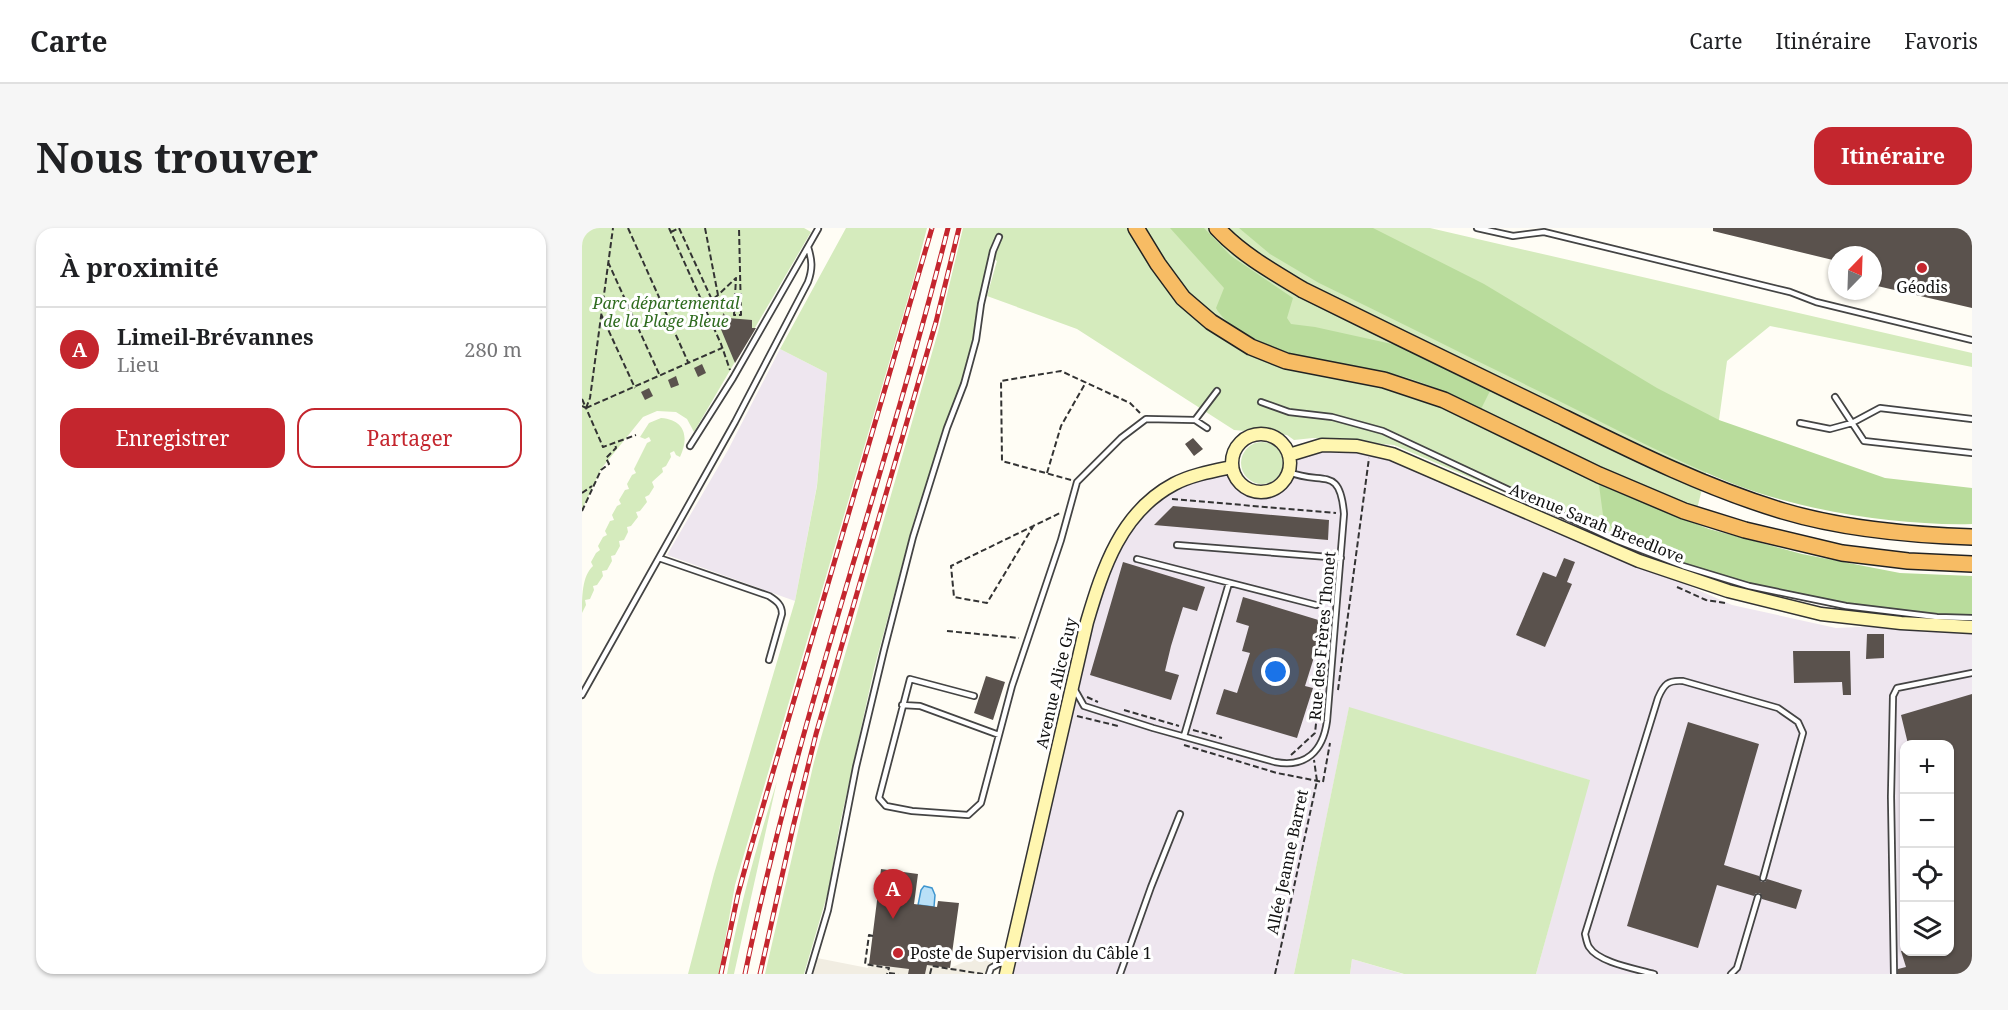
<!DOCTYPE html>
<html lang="fr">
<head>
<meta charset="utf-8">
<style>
  :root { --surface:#fff; --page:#f6f6f6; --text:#202124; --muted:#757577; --line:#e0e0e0; --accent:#c4262e }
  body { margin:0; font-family:"Noto Serif",serif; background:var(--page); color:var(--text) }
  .controls { position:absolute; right:18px; bottom:18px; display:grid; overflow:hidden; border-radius:12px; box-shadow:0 2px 4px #0004 }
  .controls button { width:54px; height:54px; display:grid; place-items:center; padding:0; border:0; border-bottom:2px solid var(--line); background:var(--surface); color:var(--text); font:30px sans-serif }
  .compass { position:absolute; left:1246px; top:18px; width:54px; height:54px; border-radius:50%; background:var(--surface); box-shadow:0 2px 4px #0004; rotate:23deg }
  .you { position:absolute; left:694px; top:444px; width:21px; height:21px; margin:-15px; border:4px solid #fff; border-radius:50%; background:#1a73e8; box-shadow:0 0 0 9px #1a73e833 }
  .badge { display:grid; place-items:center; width:39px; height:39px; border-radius:50%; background:var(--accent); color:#fff; font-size:20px; font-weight:700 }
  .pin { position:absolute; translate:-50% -50px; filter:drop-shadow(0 2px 3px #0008) }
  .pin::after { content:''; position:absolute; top:32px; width:21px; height:18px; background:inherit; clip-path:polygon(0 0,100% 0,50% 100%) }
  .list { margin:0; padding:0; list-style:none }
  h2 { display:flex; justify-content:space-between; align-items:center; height:78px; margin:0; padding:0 24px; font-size:26px }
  h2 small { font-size:20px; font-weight:400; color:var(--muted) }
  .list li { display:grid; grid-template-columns:39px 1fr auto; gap:18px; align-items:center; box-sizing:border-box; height:84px; padding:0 24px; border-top:2px solid var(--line) }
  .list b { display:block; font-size:22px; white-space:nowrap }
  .list p { margin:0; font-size:20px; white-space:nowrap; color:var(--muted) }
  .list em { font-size:20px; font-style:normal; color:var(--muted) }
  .actions { display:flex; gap:12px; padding:18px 24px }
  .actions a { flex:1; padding:14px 0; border:2px solid var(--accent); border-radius:18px; text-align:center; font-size:21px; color:var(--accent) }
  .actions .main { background:var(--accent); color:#fff }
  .icon { flex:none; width:33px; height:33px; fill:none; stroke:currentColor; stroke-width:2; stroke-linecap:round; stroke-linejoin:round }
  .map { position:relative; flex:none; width:1390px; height:746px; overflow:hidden; border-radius:18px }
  header { display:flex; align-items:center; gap:36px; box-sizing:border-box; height:84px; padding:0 30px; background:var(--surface); border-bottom:2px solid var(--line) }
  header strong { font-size:28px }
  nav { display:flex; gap:33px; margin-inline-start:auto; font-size:21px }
  .intro { display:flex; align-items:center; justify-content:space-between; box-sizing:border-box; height:144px; padding:0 36px }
  h1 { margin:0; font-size:42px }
  .button { padding:15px 27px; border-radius:18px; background:var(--accent); color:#fff; font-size:21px; font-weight:700 }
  main { display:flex; gap:36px; padding:0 36px }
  aside { flex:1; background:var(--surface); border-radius:18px; box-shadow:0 2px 4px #0004 }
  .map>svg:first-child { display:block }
  .industrial { fill:#eee6ef; fill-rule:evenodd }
  .green { fill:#d5ebbd }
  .forest { fill:#b9dc9c }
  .plaza { fill:#f1ede2 }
  .water { fill:#b9e0f7; stroke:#3f96cf; stroke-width:1.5 }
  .building { fill:#5a524d }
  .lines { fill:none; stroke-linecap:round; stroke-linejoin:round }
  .service-casing { stroke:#444; stroke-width:8 }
  .secondary-casing { stroke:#333; stroke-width:15 }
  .trunk-casing { stroke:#222; stroke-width:18 }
  .path { stroke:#333; stroke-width:2; stroke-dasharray:6 3; stroke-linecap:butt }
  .service { stroke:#fff; stroke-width:4.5 }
  .secondary { stroke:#fff6b0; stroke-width:12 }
  .trunk { stroke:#f7bc64; stroke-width:15 }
  .rail-casing { stroke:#c4262e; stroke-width:5 }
  .rail { stroke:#fff; stroke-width:3; stroke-dasharray:9; stroke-linecap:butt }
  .poi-dot { fill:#c4262e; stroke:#fff; stroke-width:2 }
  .labels { text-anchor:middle; stroke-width:6; stroke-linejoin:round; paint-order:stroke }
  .poi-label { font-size:16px; fill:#111; stroke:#fff }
  .park-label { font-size:16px; font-style:italic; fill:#2f6b1f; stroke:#fff }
  .street-label { font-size:16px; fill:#111; stroke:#fff }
</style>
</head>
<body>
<header>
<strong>Carte</strong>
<nav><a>Carte</a><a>Itinéraire</a><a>Favoris</a></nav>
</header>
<div class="intro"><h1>Nous trouver</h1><a class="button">Itinéraire</a></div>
<main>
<aside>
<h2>À proximité<small></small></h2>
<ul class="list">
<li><span class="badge">A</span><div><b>Limeil-Brévannes</b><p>Lieu</p></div><em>280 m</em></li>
</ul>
<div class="actions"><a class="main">Enregistrer</a><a>Partager</a></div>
</aside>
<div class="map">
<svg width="1390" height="746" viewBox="0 0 1390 746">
  <rect width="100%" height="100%" fill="#fffdf5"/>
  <path class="industrial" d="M198,121L245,145L235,257L213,373L85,327L146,222Z
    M775,218L865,251L1150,377L1254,400L1390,394V746H954L1007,552L767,480L712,746H423L486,483L531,318L558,282L593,255L641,241L679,265L701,255L707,227ZM1322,516H1368V724H1322Z
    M770,731L821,746H768Z"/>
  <path class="green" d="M0,0H222L229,4L112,204L105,191L94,184L75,183L61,189L19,241L0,282Z
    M264,0H345L332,50L153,657L137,746H106L132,646L213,373L235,258L245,145L198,121Z
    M381,0H848L1390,125V139L1188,98L1145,133L1137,192L1101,338L1039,314L812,217L731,210L712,212L705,207L652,202L495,101L405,68L415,33L406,28L389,123L370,183L360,203L349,246L334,285L292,441L258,596L246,664L222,746H183L232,534L356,104Z
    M79,190C104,192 107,210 98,229L94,227L92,223L88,225L89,229L84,238L80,240L81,244L70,254L72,259L67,267L63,269L65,274L58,283L54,284L56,289L49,298L45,299L46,304L42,312L37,313L38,318L33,327L29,328L30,333L25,342L20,343L21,348L15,357L11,358L12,362L8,371L3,372L4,377L0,385C0,369 0,348 11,338L9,334L14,325L18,322L16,318L21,309L25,307L23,303L28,293L32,292L30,287L35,278L39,276L37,272L43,262L47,261L45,256L50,247L54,245L52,241L65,215L69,213L67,209L63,211L58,209L67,195Z
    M659 235a21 21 0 1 1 42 0a21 21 0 1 1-42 0Z
    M767,479L1008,552L954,746H822L770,731L768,746H712Z
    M195,553L152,746H145C157,680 175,617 195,553Z"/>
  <path class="forest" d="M588,0H622L649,28L711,70L705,90L709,96L733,99L819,118L908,163L899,181C874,169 850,157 823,149C786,138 747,136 711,126C688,119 644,100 634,80L642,60Z
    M657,0H791L902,56L1075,160L1137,192L1303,250L1390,260V296C1318,298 1222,283 1154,257C1093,233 1036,202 977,173C897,134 817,94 737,55L688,26Z
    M1017,257L1127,301L1220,326L1318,345L1390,348V390L1355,389L1264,378L1167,358L1101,338L1039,314L1021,287Z"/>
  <path class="plaza" d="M403,725L422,729L421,734L409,740L407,746H343L345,736L368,740Z
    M235,730L286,740L287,736L324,740L329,732L326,746H231Z"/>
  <path class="water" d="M342,658L350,660L353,667L352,679L336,677L339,662Z"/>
  <path class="building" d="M1131,0H1381L1390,2V80L1291,57V27H1255V33L1131,3Z
    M141,85L146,90L170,92V100H174L153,135L138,99L140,98Z
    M120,136L124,145L116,149L112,140Z
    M94,148L97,157L89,160L86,152Z
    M67,160L71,168L63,172L59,164Z
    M611,210L621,221L612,228L603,216Z
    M591,278L747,292L746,312L572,297Z
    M982,330L993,334L985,354L990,356L963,419L934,407L961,344L974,349Z
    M541,334L623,359L615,383L601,379L589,418L583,443L597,447L589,472L508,447Z
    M661,369L743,394L723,458L731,460L715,510L634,486L642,461L655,465L668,425L660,423L667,398L654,394Z
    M1285,406H1302V430L1284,431Z
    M1211,423H1268L1269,467H1261L1260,454L1212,455Z
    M404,448L423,454L411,492L392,485Z
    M1390,466V746H1316V741L1324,739L1319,723H1368V516H1326L1319,487Z
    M1106,494L1177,516L1142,637L1177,648L1179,654H1183L1185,651L1220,662L1214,681L1180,671L1178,665H1174L1172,668L1135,657L1116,720L1045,698Z
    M299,641L336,646L332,676L355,679L356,673L377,675L368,740L345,737L343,746H326L327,741L287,736Z"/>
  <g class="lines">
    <g class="service-casing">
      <path id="service" d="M895,0L931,8L962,4L1208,64L1234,74L1390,112
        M1253,169L1282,213L1390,225
        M679,174L707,184L750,189L801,203L1036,313L1101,338L1167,358L1264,378L1355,389L1390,390
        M613,192L625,200
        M1218,195L1248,201L1270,195L1298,180L1390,191
        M108,218L151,150L236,1
        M595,317L759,330
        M77,330L187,368C195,373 200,377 200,386L187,432
        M555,331L734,377
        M493,462L502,478L571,500L693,534C724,540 741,523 745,493L762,286C758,236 740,258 707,244
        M0,467L153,194L226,54C231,40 230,32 226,19
        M392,468L328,451L297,570L304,578L330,583L386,587L399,575L430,458L479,312L495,254L539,210L564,191L613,192L635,163
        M320,477L338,478L417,507
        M602,508L647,355
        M227,746L246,682L274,539L302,422L331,309L365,200L382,156L394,112L399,76L411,23L417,9
        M407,746L409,740L425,731
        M538,746L569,659L598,586
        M1072,746C1055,741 1017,735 1007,719C1005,716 1004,710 1003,706L1076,470C1082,456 1086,452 1101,453L1196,480L1216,494L1221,505L1181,650
        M1149,746L1155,740L1176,669
        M1312,746L1309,569L1311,468L1315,460L1390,445"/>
    </g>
    <g class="secondary-casing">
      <path id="secondary" d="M650 235a29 29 0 1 1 58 0a29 29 0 1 1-58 0Z
        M707,227L740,217L775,218L810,226L1057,333L1146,363L1239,386L1319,395L1390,399
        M424,746L505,394C521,340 539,284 592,256C609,247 631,243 650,239"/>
    </g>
    <g class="trunk-casing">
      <path id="trunk" d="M554,0L576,36L601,70L629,94L669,119L704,133L802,152L862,172L1017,247L1102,283L1163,302L1260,325L1326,333L1390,336
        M635,0C659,26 691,44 721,62C804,103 888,144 971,184C1046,221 1121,259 1201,283C1261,301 1327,307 1390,309"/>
    </g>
    <path class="path" d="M46,0L106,134
      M87,0L139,116L148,142
      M123,0L136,67L154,50L152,87H159L157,0
      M89,4L97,0L130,72L136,67
      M26,34L78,148
      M19,86L53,160
      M0,171L4,180
      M0,178L4,180L21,219L54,207
      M4,180L8,170L31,0
      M4,180L140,120
      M465,245L479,198L504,154
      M489,252L420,233L419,153L479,143L548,175L558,185
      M0,265L10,258
      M590,271L754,285
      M0,283L19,242L27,236L24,230L34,220L33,216
      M452,297L405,375L372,369L369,338L478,285
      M1095,359L1124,372L1143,375
      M365,403L437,410
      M756,462L787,230
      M505,469L516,474
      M542,482L597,498
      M495,488L536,498
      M611,502L640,510
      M602,517L695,545L741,554L748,515
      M709,527L733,505L742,421
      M291,708L287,707L283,736L307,740L305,746
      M307,745L316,746
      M348,746L350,738L401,746
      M693,746L735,553L732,532"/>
    <use href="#service" class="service"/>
    <use href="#secondary" class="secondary"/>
    <use href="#trunk" class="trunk"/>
    <g class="rail-casing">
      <path id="rail" d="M139,746L156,666L167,626L350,0
        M163,746C215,493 303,250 366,0
        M178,746L211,599L234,506L354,94L377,0"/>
    </g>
    <use href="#rail" class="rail"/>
  </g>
  <g class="poi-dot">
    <circle cx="1340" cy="40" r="6"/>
    <circle cx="316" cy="725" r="6"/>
  </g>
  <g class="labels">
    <g class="poi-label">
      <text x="1340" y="65">Géodis</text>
      <text x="328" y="731" text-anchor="start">Poste de Supervision du Câble 1</text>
    </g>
    <g class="park-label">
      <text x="84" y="81">Parc départemental<tspan x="84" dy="18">de la Plage Bleue</tspan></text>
    </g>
    <g class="street-label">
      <text transform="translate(1015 295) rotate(22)" y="6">Avenue Sarah Breedlove</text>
      <text transform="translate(740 408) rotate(-85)" y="6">Rue des Frères Thonet</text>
      <text transform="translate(474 455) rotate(-77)" y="6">Avenue Alice Guy</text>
      <text transform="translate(705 634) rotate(-78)" y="6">Allée Jeanne Barret</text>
    </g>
  </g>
</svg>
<div class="controls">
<button>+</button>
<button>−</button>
<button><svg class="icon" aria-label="locate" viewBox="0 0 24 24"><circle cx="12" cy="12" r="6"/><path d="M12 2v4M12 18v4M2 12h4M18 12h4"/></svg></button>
<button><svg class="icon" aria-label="layers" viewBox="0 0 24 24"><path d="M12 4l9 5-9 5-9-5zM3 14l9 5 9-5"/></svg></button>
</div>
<svg class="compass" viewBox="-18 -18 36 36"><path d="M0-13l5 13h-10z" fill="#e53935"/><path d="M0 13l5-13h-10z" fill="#757577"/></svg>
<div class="you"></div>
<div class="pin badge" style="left:311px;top:691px">A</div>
</div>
</main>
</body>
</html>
